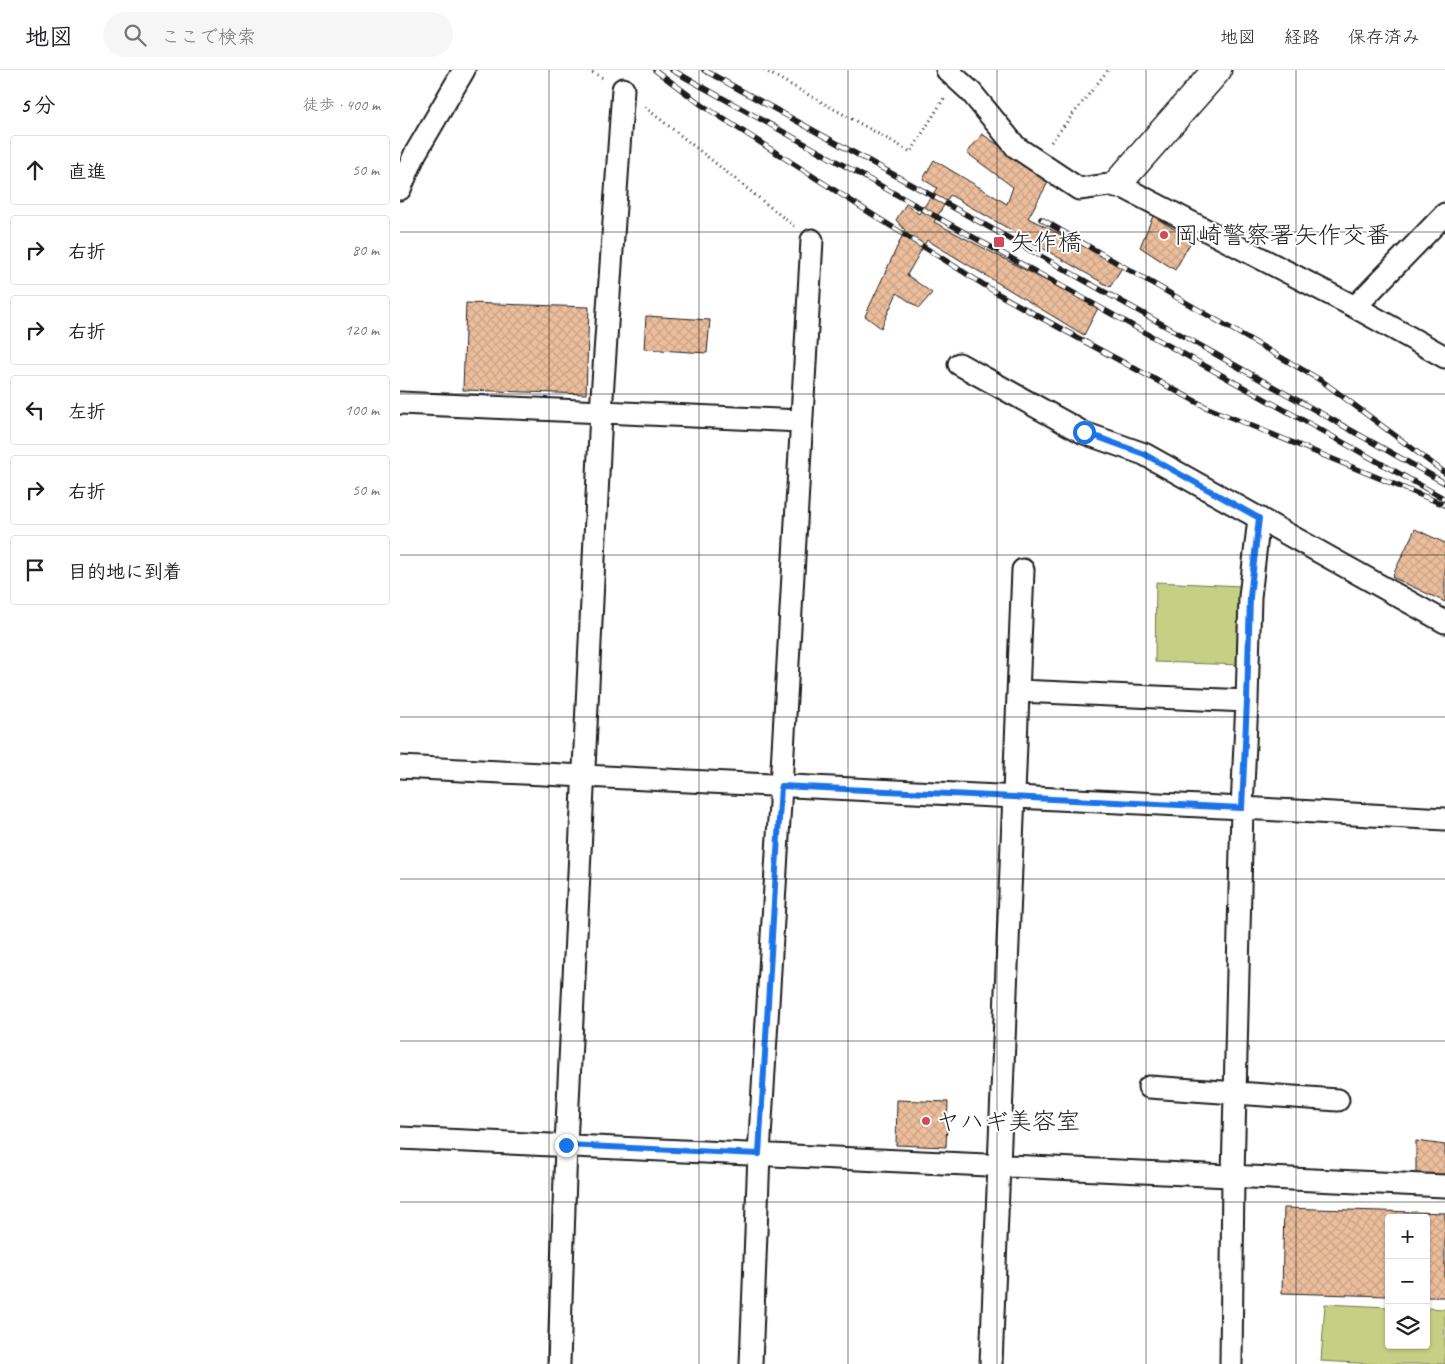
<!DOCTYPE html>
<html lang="ja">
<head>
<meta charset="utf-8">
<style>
  :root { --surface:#fff; --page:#f6f6f6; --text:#202124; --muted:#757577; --line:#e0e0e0 }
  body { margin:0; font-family:Caveat,"Klee One",sans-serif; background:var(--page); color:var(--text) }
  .controls { position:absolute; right:15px; bottom:15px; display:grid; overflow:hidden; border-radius:5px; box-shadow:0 1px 4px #0004 }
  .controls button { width:45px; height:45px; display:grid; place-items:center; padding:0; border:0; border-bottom:1px solid var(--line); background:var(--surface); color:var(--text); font:25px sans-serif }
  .stop { position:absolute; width:15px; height:15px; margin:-11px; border:4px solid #1a73e8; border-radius:50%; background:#fff }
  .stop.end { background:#1a73e8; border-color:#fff; box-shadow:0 1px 5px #0008 }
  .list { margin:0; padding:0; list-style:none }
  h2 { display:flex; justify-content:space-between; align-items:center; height:65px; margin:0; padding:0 20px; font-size:21px }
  h2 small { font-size:16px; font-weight:400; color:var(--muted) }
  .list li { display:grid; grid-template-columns:32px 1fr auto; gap:15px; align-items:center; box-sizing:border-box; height:70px; margin:0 10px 10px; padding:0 10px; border:1px solid var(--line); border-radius:5px }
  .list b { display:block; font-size:19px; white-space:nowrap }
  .list em { font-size:16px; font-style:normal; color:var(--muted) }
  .icon { flex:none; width:28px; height:28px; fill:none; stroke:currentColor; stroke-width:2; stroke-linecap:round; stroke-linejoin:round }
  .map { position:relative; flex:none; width:1045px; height:1294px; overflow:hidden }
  header { display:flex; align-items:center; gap:30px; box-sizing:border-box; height:70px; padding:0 25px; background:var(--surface); border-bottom:1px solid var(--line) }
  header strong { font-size:24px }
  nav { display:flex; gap:28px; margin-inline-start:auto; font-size:18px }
  .search { width:350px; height:45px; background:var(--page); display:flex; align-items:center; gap:12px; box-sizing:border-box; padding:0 18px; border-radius:28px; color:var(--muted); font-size:19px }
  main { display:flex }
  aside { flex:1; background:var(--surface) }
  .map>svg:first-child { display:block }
  .park { fill:#c6d084; stroke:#717650 }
  .building { fill:url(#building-cross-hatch); stroke:#1c1c1c }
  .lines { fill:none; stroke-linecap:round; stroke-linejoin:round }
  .street-casing { stroke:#1c1c1c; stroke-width:25 }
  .secondary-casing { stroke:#1c1c1c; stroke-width:31 }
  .path { stroke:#1c1c1c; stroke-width:3; stroke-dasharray:1 4; stroke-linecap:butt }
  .street { stroke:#fff; stroke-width:21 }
  .secondary { stroke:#fff; stroke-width:28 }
  .rail-casing { stroke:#1c1c1c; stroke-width:5.5 }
  .rail { stroke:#fff; stroke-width:4; stroke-dasharray:11; stroke-linecap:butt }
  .route { stroke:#1a73e8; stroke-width:6 }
  .grid { fill:none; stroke:#1c1c1c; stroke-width:1; stroke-opacity:0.55 }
  .poi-dot { fill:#d1495b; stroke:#fff; stroke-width:2 }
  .labels { text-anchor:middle; stroke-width:4; stroke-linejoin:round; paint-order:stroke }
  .poi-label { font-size:24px; fill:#1c1c1c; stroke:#fff; text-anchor:start }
</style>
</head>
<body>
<header>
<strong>地図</strong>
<div class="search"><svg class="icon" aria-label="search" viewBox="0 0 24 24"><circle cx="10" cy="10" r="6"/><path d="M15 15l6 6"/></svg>ここで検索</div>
<nav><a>地図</a><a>経路</a><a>保存済み</a></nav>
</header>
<main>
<aside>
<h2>5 分<small>徒歩 · 400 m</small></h2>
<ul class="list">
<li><svg class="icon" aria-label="ahead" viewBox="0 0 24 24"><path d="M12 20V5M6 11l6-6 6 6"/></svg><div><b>直進</b></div><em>50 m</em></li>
<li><svg class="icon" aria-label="right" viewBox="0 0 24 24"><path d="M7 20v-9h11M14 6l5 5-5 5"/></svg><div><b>右折</b></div><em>80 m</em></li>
<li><svg class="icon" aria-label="right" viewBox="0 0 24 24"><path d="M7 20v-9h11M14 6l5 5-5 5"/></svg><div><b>右折</b></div><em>120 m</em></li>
<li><svg class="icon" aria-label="left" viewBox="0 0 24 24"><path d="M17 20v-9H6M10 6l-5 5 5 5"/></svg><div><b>左折</b></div><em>100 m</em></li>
<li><svg class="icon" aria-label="right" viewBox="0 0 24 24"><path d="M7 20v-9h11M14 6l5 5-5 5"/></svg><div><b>右折</b></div><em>50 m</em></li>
<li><svg class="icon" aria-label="arrive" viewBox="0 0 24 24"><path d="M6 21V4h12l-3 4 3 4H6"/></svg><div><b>目的地に到着</b></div></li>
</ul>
</aside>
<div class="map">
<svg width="1045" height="1294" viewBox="0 0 1045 1294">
  <defs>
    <pattern id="building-cross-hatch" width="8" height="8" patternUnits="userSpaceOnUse" patternTransform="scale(1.25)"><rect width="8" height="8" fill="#ecbe9c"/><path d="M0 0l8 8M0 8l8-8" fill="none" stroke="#caa386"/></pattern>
  </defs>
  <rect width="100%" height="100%" fill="#fff"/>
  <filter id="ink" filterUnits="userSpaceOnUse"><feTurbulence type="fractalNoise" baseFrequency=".02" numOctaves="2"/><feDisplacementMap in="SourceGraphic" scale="10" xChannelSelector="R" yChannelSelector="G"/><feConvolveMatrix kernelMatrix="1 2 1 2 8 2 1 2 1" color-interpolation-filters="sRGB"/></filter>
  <g filter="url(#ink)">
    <path class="park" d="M756,512L842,516V595L755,592Z
      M925,1234L989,1237V1275H1026V1238L1045,1239V1294H974L921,1291Z"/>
    <path class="building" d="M582,64L650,109L628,148L723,196L710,217L550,125L534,152L698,238L684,265L527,170L507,205L532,223L519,238L497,223L481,258L465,246L505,160L496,150L506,134L519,144L537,118L523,109L534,90L607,134L613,117L567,83Z
      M753,146L792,170L775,200L740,177Z
      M66,233L189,237L186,324L63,320Z
      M246,246L310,250L307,283L244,279Z
      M1015,459L1045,473V532L992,507Z
      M497,1030L548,1032L546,1077L496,1075Z
      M1016,1071L1045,1075V1109H1016Z
      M884,1138L1045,1143V1227H1026V1148H989V1226L882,1223Z"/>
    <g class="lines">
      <g class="street-casing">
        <path id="street" d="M547,0L571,22L616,77L679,119L717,114L955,237L1045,287
          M0,119L15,84L64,0
          M955,237L1045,144
          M559,294L684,363L744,384L1045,552
          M0,333L401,351
          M619,621L847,631
          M0,697L842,738L1045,749
          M749,1017L938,1030
          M0,1068L1045,1116
          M159,1294L166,1075L201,342L223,19
          M351,1294L359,1084L381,716L412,170
          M591,1294L623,500
          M831,1294L833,1106L842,738L847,631L850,527L859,448"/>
      </g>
      <g class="secondary-casing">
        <path id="secondary" d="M717,114L817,0"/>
      </g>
      <path class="path" d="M188,0L203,8
        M364,0L511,82L544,28
        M245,37L394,156
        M651,72L708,0"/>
      <use href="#street" class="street"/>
      <use href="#secondary" class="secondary"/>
      <g class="rail-casing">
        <path id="rail" d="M255,0L302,35L467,141L600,225L678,268L808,338L1045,435
          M272,0L1045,429
          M304,0L605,166L1045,413
          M641,149L922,311L1045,403"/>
      </g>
      <use href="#rail" class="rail"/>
    </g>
  </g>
  <g class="lines" filter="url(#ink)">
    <path class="route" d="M166,1075L359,1084L381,716L842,738L847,631L850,527L859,448L744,384L684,362"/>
  </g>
  <path class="grid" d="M149,0V1294M299,0V1294M448,0V1294M597,0V1294M746,0V1294M896,0V1294M0,162H1045M0,324H1045M0,485H1045M0,647H1045M0,809H1045M0,971H1045M0,1132H1045"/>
  <g class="poi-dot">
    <circle cx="764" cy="165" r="5"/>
    <rect x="593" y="166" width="12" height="12" rx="2.5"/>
    <circle cx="526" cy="1051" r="5"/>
  </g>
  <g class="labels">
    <g class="poi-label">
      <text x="774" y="173">岡崎警察署矢作交番</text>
      <text x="610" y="180">矢作橋</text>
      <text x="536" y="1059">ヤハギ美容室</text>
    </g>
  </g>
</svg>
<div class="controls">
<button>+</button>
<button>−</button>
<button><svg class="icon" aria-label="layers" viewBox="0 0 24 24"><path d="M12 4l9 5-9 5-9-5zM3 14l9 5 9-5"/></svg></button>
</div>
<div class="stop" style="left:684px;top:362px"></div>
<div class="stop end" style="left:166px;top:1075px"></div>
</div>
</main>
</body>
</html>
